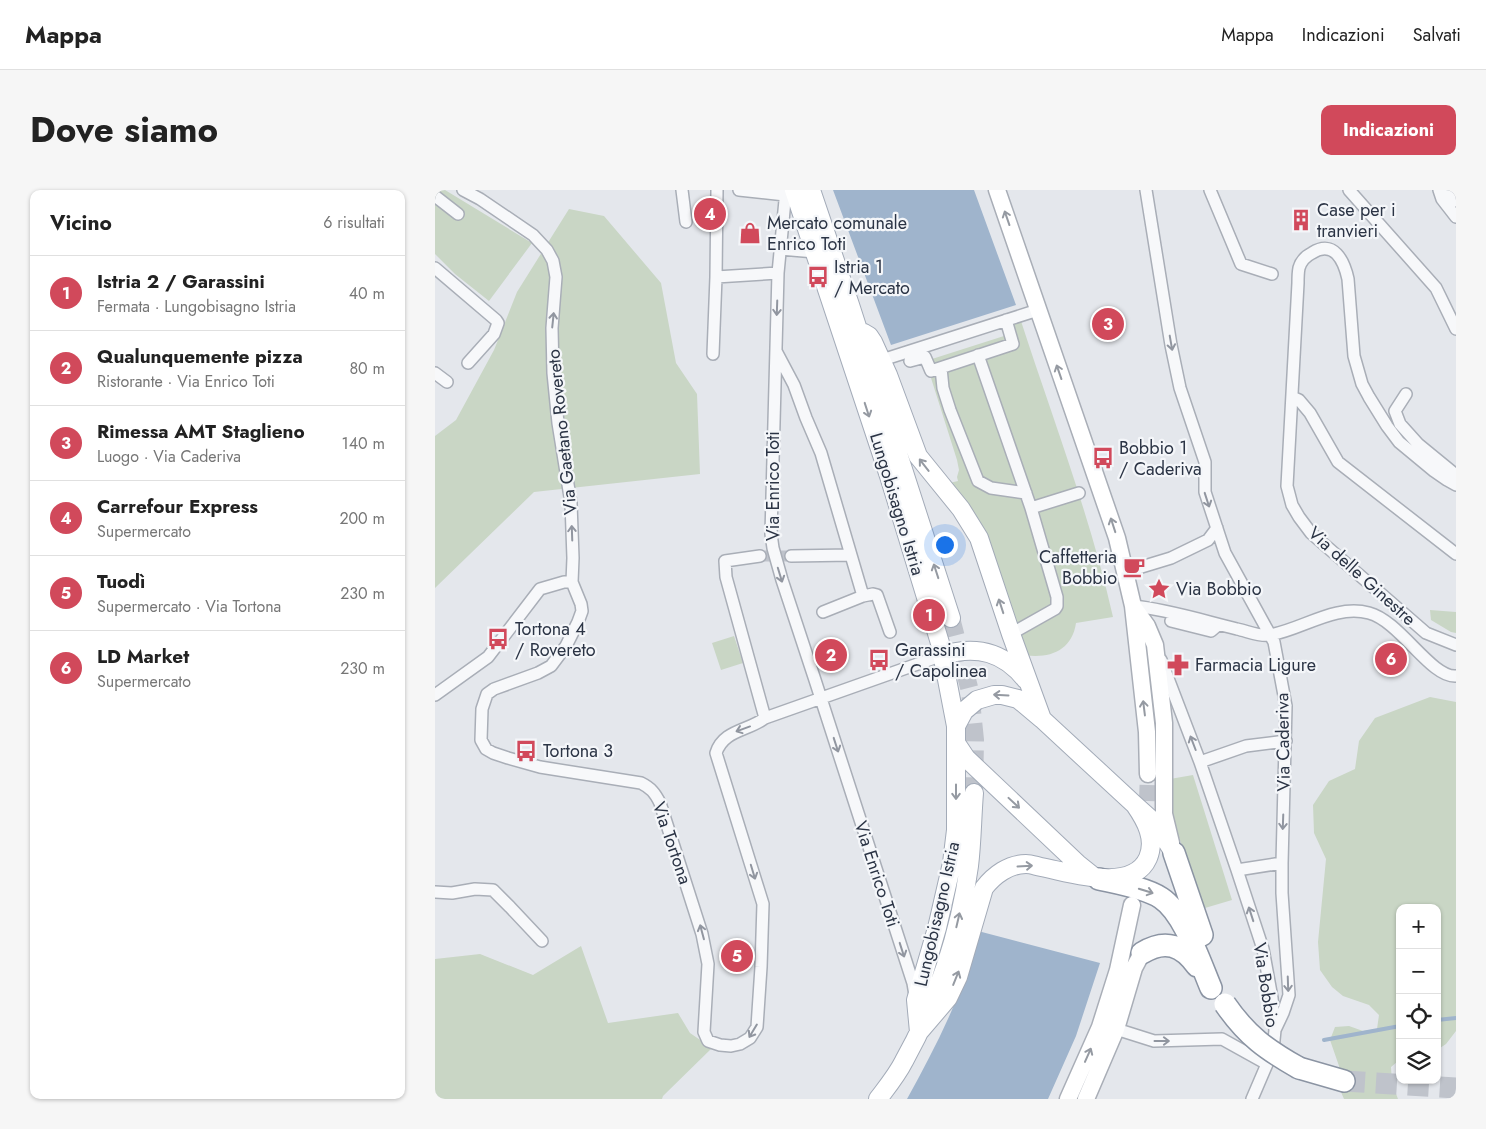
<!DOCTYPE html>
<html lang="it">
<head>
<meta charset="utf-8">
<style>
  :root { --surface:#fff; --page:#f6f6f6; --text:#222; --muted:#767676; --line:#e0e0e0; --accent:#d1495b }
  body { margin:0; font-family:Jost,sans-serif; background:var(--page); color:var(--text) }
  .controls { position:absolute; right:15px; bottom:15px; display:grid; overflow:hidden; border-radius:10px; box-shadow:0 1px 4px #0004 }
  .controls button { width:45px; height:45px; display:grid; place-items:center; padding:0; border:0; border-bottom:1px solid var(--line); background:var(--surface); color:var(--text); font:25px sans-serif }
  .you { position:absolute; left:509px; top:354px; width:18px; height:18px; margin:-12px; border:4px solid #fff; border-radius:50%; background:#1a73e8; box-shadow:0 0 0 8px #1a73e833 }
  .badge { display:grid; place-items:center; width:32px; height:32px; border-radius:50%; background:var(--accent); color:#fff; font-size:16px; font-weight:700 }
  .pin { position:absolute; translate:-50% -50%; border:2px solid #fff; box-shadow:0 1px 5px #0006 }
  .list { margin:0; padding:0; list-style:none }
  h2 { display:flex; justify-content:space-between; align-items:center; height:65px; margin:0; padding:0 20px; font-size:21px }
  h2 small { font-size:16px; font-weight:400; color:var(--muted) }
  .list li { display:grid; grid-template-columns:32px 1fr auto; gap:15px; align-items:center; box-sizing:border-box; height:75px; padding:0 20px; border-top:1px solid var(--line) }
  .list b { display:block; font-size:19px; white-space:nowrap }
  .list p { margin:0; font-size:16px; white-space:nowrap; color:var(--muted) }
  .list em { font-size:16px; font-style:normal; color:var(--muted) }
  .icon { flex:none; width:28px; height:28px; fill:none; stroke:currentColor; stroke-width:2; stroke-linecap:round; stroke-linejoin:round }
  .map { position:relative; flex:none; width:1021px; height:909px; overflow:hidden; border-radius:10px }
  header { display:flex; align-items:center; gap:30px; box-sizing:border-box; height:70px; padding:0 25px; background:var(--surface); border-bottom:1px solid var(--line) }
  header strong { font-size:24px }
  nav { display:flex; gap:28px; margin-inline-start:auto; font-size:18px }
  .intro { display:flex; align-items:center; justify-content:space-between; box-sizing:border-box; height:120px; padding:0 30px }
  h1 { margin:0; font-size:35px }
  .button { padding:12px 22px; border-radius:10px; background:var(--accent); color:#fff; font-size:18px; font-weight:700 }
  main { display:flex; gap:30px; padding:0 30px }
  aside { flex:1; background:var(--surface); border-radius:10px; box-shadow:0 1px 4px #0004 }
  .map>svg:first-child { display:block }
  .green { fill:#c9d6c5 }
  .water { fill:#9fb4cc }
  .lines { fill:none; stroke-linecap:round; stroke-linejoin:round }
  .stream { stroke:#9fb4cc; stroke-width:4 }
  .street-tunnel { stroke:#bfc3cb; stroke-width:11; stroke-dasharray:11 5.5; stroke-linecap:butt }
  .secondary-tunnel { stroke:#bfc3cb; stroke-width:16; stroke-dasharray:16 8; stroke-linecap:butt }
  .primary-tunnel { stroke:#bfc3cb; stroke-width:18; stroke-dasharray:18 9; stroke-linecap:butt }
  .highway-tunnel { stroke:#bfc3cb; stroke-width:21; stroke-dasharray:21 11; stroke-linecap:butt }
  .street-casing { stroke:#a9aeb7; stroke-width:14 }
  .secondary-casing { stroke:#a9aeb7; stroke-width:19 }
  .primary-casing { stroke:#a3abb8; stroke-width:20 }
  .highway-casing { stroke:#8b94a3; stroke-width:24 }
  .street { stroke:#f7f8fa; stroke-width:11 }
  .secondary { stroke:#fff; stroke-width:16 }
  .primary { stroke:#fff; stroke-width:18 }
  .highway { stroke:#fff; stroke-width:21 }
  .highway-bridge-casing { stroke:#8b94a3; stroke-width:24; stroke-linecap:butt }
  .highway-bridge { stroke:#fff; stroke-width:21 }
  .oneway { stroke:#959aa2 }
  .oneway2 { stroke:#9196a0 }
  .labels { text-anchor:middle; stroke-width:4.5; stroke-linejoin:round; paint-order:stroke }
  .poi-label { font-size:18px; fill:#2b3445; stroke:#f4f6f9; text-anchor:start }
  .street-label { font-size:18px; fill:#2b3445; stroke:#f4f6f9 }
</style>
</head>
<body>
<header>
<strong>Mappa</strong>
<nav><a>Mappa</a><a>Indicazioni</a><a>Salvati</a></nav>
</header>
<div class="intro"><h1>Dove siamo</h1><a class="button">Indicazioni</a></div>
<main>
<aside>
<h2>Vicino<small>6 risultati</small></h2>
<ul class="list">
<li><span class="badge">1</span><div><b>Istria 2 / Garassini</b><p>Fermata · Lungobisagno Istria</p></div><em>40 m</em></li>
<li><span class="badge">2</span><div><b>Qualunquemente pizza</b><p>Ristorante · Via Enrico Toti</p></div><em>80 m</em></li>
<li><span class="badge">3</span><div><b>Rimessa AMT Staglieno</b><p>Luogo · Via Caderiva</p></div><em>140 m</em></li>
<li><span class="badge">4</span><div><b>Carrefour Express</b><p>Supermercato</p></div><em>200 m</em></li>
<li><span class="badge">5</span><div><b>Tuodì</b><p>Supermercato · Via Tortona</p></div><em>230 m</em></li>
<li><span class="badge">6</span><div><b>LD Market</b><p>Supermercato</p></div><em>230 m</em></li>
</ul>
</aside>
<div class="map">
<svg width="1021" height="909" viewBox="0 0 1021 909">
  <rect width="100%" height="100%" fill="#e4e7ec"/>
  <path class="green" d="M0,0H10L97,53L54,111L20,84L0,64Z
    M134,19L169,26L226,93L241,173L262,204L265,284L99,302L0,398V246L21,230L59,160L82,102Z
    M585,128C617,227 655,325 678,427L641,433C637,461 614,469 589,465L510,294L523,291L522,287L524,280L522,270L496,188L498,186L497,169L569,146L565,132Z
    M995,420L1021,422V443L1016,442L996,430Z
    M299,446L308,473L286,480L277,453Z
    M995,507L1021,512V841L1011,854L1002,860V718H965V871L962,872L956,877L957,893L963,909H909L906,902L904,876L895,850L900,837L914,836L928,841L942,839L944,825L934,815L908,806L897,797L885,780L883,752L891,669L879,643L878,615L894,591L920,579L924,551L940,528Z
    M758,585L797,710L770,718L742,642L736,619L735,589Z
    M146,756L173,833L243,823L255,843L277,858L228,906L227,909H0V769L45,764L98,785Z"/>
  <path class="water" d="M398,0H539L581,115L456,155Z
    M543,741L665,773L641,846L613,909H472C493,871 514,831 529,790C534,774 538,757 543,741Z"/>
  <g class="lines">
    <path class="stream" d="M1002,830L1021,828
      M889,850L965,836"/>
    <path class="street-tunnel" d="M325,366H356"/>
    <path class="secondary-tunnel" d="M711,635L713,584"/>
    <path class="primary-tunnel" d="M516,428L535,501L540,550L539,603"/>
    <path class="highway-tunnel" d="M909,891L1021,898"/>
    <g class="street-casing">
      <path id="street" d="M28,0L45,9L98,45L112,60L118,71L121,87L117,138L118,183L123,233L136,313L138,368L137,392L146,414L147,421L143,432L131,456L116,476L103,483L59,499L52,504L47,519L46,550L51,559L58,563L73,568L105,577L206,593C216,598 220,603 225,613L267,744L273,774L269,842L273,851L285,855L296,856L305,854L315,848L322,837L326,777L328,714L281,563C288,540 313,541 330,528L508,465
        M247,0L251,32
        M304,0L350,5
        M351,0L343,83L336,344L338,358L347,390L380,490L478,793L480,805
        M711,0L736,155L745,198L770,272V302L790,363L839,452L851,516L847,673V703L854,805L848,823L840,840
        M775,0L806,74L837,84
        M914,0L1001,98L1021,139
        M1004,0L1007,9L1021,27
        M1007,0L1021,11
        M0,6L23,24
        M345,59L380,62
        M0,78L61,130L63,133L59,144L33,173
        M281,87L343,83
        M341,161L359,195L371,228L386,263L428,406L438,404L442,405L455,442
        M278,164L281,87L282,0
        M543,165L596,318L622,407V416L620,419L581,441
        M447,170L603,120
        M475,171L490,167L496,181L578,154L571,130
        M506,178L508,198L515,220L543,291L556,298L591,303
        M0,183L12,192
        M971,204L960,221L965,234L983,254L1021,285
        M857,207L864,210L875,223L903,272L1021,364
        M1021,295L1012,290L999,281L964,252L952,236L934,207L927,194L919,166L913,89C909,71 899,49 877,63C871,66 866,71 864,78C863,83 863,88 863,93L852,296L857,315L864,327L876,343L991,443L1021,455
        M596,318L644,303
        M325,366L290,371L291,387L330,528
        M356,366L416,365
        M690,382L736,368L773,350L782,338
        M698,416C731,419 769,431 802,439C812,441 825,447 835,445C868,439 900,414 934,423C965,431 996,488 1021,486
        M388,422L428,406
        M736,431L776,441L783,435
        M726,470L765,572L802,680L828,759L837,808L840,840L838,860L817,909
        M0,505L53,467L105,399L129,392H137
        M765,572L811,556L851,551
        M802,680L847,673
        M0,702L17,703L40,699L58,700L75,717L107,751
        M681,839L719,851L787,849L832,874"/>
    </g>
    <g class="secondary-casing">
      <path id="secondary" d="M562,0L682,348L698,416L712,542L713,584
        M699,418L712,436L720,455L729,533V624L736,653
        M633,909L665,837L683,780L697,715
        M651,909L681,839L699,778L707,763"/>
    </g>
    <g class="primary-casing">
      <path id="primary" d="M359,0L454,286L505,453L521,536V640L517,673L502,738L481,810L484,842
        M376,0L415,115L516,428
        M429,143L434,146L438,152L453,185L483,266L526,319L544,348L576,444L607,529
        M508,465C542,455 569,462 591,490
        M521,536L529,521L542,510L559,505H567L583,509L607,529L700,615L721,634L739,663
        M521,553L531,568L643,674L658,686
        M484,842L513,808L523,787L549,698C559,685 574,674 591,674C596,674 601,676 606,677C634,682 697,704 713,668C721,649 711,631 700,615
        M443,909C452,897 462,885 469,871C502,812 525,743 534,676C537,652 537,627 539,603"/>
    </g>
    <g class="highway-casing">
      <path id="highway" d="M739,663L767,745
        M664,689C682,693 711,698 726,708C749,723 765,772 776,798
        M707,763C730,749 747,755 762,776
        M864,878L909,891"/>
    </g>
    <use href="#street" class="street"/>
    <use href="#secondary" class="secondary"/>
    <use href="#primary" class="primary"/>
    <use href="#highway" class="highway"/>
    <g class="highway-bridge-casing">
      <path id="highway-bridge" d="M790,814C812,846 832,860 864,878"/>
    </g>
    <use href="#highway-bridge" class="highway-bridge"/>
  </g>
  <defs><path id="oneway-shaft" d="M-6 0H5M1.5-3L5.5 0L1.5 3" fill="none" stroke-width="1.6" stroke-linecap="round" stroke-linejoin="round" transform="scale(1.25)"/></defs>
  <g class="oneway">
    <use href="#oneway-shaft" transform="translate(572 28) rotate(-109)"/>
    <use href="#oneway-shaft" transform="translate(624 182) rotate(-109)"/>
    <use href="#oneway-shaft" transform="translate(432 220) rotate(72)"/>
    <use href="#oneway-shaft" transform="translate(489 275) rotate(-128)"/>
    <use href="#oneway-shaft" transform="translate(678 335) rotate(-108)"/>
    <use href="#oneway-shaft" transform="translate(501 381) rotate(-108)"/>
    <use href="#oneway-shaft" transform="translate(566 416) rotate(-108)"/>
    <use href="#oneway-shaft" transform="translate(566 505) rotate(-177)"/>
    <use href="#oneway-shaft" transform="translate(709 518) rotate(-97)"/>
    <use href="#oneway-shaft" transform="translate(521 602) rotate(90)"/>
    <use href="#oneway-shaft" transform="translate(579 613) rotate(43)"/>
    <use href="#oneway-shaft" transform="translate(590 676) rotate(-3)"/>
    <use href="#oneway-shaft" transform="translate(711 701) rotate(17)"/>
    <use href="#oneway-shaft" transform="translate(523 730) rotate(-77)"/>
    <use href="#oneway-shaft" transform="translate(521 788) rotate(-68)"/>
    <use href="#oneway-shaft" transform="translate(653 865) rotate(-66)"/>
  </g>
  <g class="oneway2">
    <use href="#oneway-shaft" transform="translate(342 118) rotate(92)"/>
    <use href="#oneway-shaft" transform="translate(118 130) rotate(-84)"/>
    <use href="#oneway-shaft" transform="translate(736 153) rotate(80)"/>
    <use href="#oneway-shaft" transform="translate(772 310) rotate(72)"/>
    <use href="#oneway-shaft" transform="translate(137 343) rotate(-92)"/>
    <use href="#oneway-shaft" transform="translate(345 385) rotate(73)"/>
    <use href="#oneway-shaft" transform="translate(308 539) rotate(160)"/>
    <use href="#oneway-shaft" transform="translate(758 553) rotate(-111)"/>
    <use href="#oneway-shaft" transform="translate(401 555) rotate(72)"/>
    <use href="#oneway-shaft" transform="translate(848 632) rotate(92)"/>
    <use href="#oneway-shaft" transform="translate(318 682) rotate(73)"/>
    <use href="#oneway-shaft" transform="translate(816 724) rotate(-108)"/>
    <use href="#oneway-shaft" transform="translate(267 742) rotate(-105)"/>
    <use href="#oneway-shaft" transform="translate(467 760) rotate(72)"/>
    <use href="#oneway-shaft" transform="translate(853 794) rotate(88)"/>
    <use href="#oneway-shaft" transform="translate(318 841) rotate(121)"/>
    <use href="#oneway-shaft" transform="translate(727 851)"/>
  </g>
  <defs>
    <g id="building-bare" transform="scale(1.725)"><path d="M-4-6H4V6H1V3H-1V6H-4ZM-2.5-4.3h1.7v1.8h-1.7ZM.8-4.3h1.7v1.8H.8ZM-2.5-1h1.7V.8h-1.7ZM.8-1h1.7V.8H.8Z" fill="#d1495b" stroke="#f4f6f9" stroke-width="2.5" paint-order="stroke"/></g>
    <g id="shop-bare" transform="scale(1.725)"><path d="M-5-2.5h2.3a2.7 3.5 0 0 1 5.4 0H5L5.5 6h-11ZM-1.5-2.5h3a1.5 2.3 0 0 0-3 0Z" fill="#d1495b" stroke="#f4f6f9" stroke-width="2.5" paint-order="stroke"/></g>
    <g id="bus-bare" transform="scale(1.725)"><path d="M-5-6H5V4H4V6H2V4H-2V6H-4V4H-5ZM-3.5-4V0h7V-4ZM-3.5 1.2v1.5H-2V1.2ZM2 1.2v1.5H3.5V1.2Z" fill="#d1495b" stroke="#f4f6f9" stroke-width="2.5" paint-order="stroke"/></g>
    <g id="cafe-bare" transform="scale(1.725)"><path d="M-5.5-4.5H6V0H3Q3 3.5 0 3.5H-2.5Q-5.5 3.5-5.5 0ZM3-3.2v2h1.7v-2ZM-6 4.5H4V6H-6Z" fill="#d1495b" stroke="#f4f6f9" stroke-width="2.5" paint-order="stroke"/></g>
    <g id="sight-bare" transform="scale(1.725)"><path d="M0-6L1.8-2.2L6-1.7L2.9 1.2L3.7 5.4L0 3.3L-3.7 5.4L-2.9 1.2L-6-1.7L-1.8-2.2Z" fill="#d1495b" stroke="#f4f6f9" stroke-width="2.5" paint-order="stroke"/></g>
    <g id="pharmacy-bare" transform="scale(1.725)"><path d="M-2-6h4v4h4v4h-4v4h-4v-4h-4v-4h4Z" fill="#d1495b" stroke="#f4f6f9" stroke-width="2.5" paint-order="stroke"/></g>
  </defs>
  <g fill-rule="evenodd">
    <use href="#building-bare" x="866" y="30"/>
    <use href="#shop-bare" x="315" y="43"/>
    <use href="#bus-bare" x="383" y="87"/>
    <use href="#bus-bare" x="668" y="268"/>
    <use href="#cafe-bare" x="699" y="377"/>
    <use href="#sight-bare" x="724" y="399"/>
    <use href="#bus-bare" x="63" y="449"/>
    <use href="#bus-bare" x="444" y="470"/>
    <use href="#pharmacy-bare" x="743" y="475"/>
    <use href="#bus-bare" x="91" y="561"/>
  </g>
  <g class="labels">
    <g class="poi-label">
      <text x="882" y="26">Case per i<tspan x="882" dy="21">tranvieri</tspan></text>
      <text x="332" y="39">Mercato comunale<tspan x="332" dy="21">Enrico Toti</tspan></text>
      <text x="399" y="83">Istria 1<tspan x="399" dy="21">/ Mercato</tspan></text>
      <text x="684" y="264">Bobbio 1<tspan x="684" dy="21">/ Caderiva</tspan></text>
      <text x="682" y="373" text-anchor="end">Caffetteria<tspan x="682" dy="21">Bobbio</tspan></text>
      <text x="741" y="405">Via Bobbio</text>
      <text x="80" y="445">Tortona 4<tspan x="80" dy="21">/ Rovereto</tspan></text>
      <text x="460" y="466">Garassini<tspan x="460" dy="21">/ Capolinea</tspan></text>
      <text x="760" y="481">Farmacia Ligure</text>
      <text x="108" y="567">Tortona 3</text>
    </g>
    <g class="street-label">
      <text transform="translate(127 242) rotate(-96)" y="6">Via Gaetano Rovereto</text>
      <text transform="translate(338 296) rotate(-90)" y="6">Via Enrico Toti</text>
      <text transform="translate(462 314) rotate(73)" y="6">Lungobisagno Istria</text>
      <text transform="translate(927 386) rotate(42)" y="6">Via delle Ginestre</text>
      <text transform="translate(848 552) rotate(-91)" y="6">Via Caderiva</text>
      <text transform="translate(237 653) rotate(71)" y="6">Via Tortona</text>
      <text transform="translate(442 684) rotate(72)" y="6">Via Enrico Toti</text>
      <text transform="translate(502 724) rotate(-77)" y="6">Lungobisagno Istria</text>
      <text transform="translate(831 795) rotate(81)" y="6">Via Bobbio</text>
    </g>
  </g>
</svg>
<div class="controls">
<button>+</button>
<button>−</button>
<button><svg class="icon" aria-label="locate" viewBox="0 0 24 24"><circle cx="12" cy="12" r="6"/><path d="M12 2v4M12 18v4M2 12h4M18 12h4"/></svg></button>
<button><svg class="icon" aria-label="layers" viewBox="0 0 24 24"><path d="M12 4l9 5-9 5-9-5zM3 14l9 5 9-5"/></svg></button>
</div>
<div class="you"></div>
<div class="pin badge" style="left:494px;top:425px">1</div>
<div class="pin badge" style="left:396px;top:465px">2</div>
<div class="pin badge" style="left:673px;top:134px">3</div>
<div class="pin badge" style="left:275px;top:24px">4</div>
<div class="pin badge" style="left:302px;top:766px">5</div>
<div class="pin badge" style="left:956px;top:469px">6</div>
</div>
</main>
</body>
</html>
